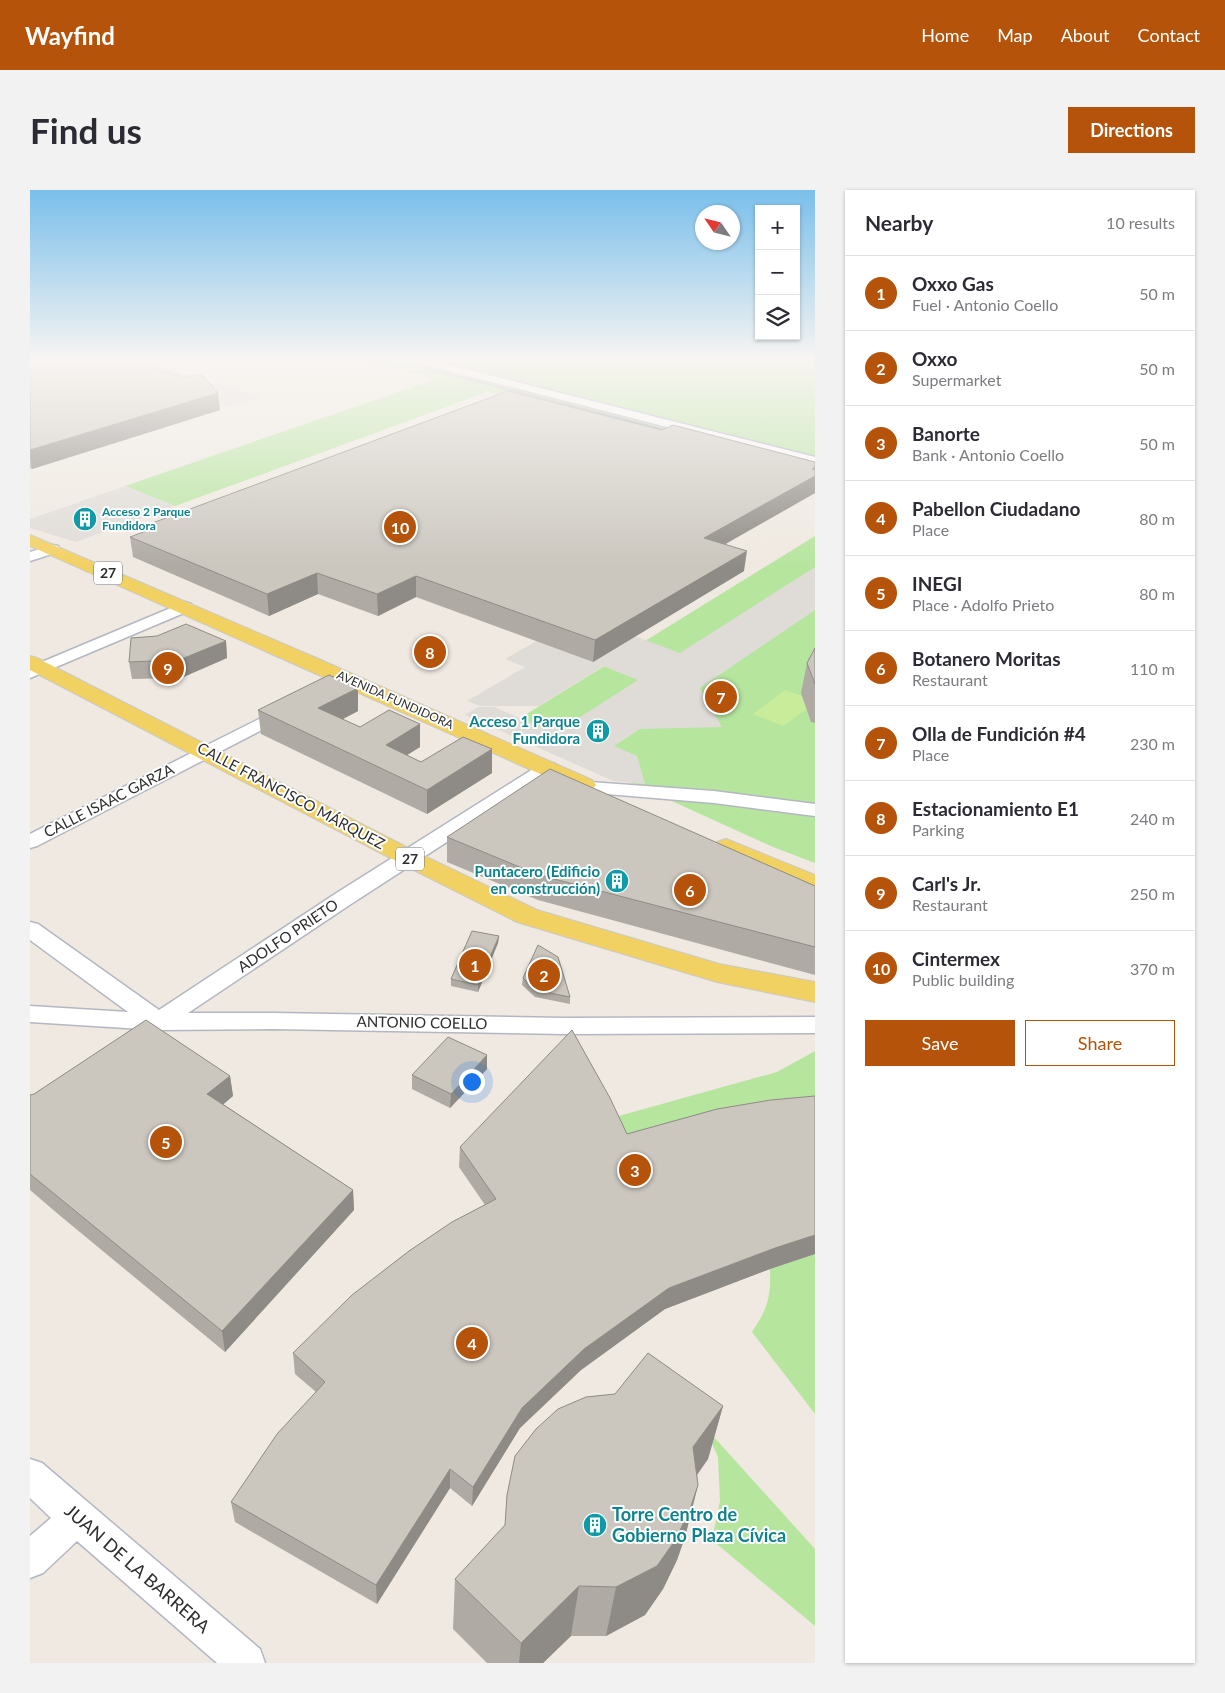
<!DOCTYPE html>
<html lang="en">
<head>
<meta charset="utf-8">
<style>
  :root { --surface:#fff; --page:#f2f2f3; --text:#2b2b33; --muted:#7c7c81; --line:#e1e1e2; --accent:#b45309 }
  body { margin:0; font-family:Lato,sans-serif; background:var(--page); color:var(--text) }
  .controls { position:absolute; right:15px; top:15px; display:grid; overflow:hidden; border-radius:0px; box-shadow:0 1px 4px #0004 }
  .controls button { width:45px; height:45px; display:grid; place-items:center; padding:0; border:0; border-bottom:1px solid var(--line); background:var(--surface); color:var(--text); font:25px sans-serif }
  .compass { position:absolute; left:665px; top:15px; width:45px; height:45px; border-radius:50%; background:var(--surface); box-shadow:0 1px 4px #0004; rotate:305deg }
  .you { position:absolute; left:441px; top:891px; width:18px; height:18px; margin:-12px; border:4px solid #fff; border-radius:50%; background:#1a73e8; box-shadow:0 0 0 8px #1a73e833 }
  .badge { display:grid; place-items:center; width:32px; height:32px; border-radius:50%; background:var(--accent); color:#fff; font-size:16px; font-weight:700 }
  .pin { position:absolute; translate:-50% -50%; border:2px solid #fff; box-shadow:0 1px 5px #0006 }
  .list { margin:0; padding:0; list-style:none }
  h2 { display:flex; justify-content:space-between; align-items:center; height:65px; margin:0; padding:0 20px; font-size:21px }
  h2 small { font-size:16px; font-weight:400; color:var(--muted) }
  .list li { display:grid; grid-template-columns:32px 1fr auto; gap:15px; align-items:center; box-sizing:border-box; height:75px; padding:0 20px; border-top:1px solid var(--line) }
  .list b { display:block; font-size:19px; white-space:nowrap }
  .list p { margin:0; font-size:16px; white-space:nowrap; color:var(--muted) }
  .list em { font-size:16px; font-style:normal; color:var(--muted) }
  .actions { display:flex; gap:10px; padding:15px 20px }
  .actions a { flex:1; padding:11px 0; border:1px solid var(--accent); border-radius:0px; text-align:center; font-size:18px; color:var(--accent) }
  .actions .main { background:var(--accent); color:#fff }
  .icon { flex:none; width:28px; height:28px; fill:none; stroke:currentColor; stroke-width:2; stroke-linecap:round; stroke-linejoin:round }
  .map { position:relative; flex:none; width:785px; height:1473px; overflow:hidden; border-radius:0px }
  header { display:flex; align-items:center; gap:30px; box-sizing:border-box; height:70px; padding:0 25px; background:var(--accent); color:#fff }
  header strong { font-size:24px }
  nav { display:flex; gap:28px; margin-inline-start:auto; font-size:18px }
  .intro { display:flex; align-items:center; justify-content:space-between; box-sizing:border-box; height:120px; padding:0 30px }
  h1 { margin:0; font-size:35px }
  .button { padding:12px 22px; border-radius:0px; background:var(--accent); color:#fff; font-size:18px; font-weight:700 }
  main { display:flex; gap:30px; padding:0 30px }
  aside { flex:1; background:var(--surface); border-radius:0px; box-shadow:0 1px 4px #0004 }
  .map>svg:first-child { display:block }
  .green { fill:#b6e59e }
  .pitch { fill:#c9ec9a }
  .plaza { fill:#dfdcd8 }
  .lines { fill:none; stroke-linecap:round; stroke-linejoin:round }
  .minor-casing { stroke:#b4b7c1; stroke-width:3 }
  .major-casing { stroke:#c9c9c9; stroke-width:2 }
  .minor { fill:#fff; fill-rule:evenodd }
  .major { fill:#f2d163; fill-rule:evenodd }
  .rail { stroke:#a3a6b8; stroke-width:2 }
  .wall { fill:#afaba4 }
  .shaded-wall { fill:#8e8b86 }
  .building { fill:#cbc7bf; stroke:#8e8b86 }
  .labels { text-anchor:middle; stroke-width:4; stroke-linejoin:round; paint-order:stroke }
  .far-culture-label { font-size:12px; font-weight:bold; fill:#0d838f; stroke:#fff; text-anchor:start }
  .far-street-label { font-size:12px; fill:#2e2e2e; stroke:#fff }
  .shield { fill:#fff; stroke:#6d6d6d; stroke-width:1 }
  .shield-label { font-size:14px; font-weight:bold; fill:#2e2e2e }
  .culture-label { font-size:15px; font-weight:bold; fill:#0d838f; stroke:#fff; text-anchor:end }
  .street-label { font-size:15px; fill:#2e2e2e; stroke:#fff }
  .near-culture-label { font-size:18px; font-weight:bold; fill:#0d838f; stroke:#fff; text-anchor:start }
  .near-street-label { font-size:18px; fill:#2e2e2e; stroke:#fff }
</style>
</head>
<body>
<header>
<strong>Wayfind</strong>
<nav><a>Home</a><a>Map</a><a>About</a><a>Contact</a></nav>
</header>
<div class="intro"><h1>Find us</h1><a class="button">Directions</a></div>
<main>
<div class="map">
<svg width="785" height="1473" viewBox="0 0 785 1473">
  <rect width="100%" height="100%" fill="#efe9e1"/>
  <path class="green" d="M337,171H785V289L457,202L145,316L95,296L406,189Z
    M785,346V673L743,657L477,536Z
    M785,861V927L594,964L578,929L747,882Z
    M785,1064V1224L722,1142C738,1118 741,1107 740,1079Z
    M674,1236L785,1359V1436L682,1350L690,1311L688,1267Z"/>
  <path class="pitch" d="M755,500L785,511V513L753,536L723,524Z"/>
  <path class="plaza" d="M92,171H112L232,207L199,217L165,207Z
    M95,296L145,316L46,352L0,338V329Z
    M785,377V420L670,498L692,537L610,539L584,556L607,566L615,594L583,591L435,525L448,517H464L511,537L536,536L608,490L573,476L509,516H450L437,511L495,477L475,469L551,426L650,463Z"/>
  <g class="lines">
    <g class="minor-casing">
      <path id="minor" d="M387,171H404L785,267V275L388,173Z
        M23,355L28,356L30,359L28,362L0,371V362Z
        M155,412L161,414L163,417L161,420L0,488V477Z
        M257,515L263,516L266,520L263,524L7,656L0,658V644Z
        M518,572L525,574L528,578L525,582L321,714L158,823H243L533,828L785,827V843L533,844L243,839L128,840L0,832V816L98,822L0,750V732L8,734L129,820L305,704L511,574Z
        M560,592L684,601L785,614V626L684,613L553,602L550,598L553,594Z
        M0,1269L12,1273L230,1459L235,1473H187L47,1351L13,1383L0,1388V1346L21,1328L0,1308Z"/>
    </g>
    <g class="major-casing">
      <path id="major" d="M0,345L284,467L562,590L566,595L562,600L554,602L546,600L0,356Z
        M0,466L7,468L386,662L507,720L689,774L785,792V812L687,792L487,732L368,672L0,480Z
        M696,649L785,685V703L687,662L683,657L687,652Z"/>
    </g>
    <use href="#minor" class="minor"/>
    <use href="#major" class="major"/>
    <path class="rail" d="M368,171L647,243"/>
  </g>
  <path class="wall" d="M30,171H109V173L190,220L2,279L0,278V179Z
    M632,240L785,272V303L695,354L714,381L563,472L386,407L348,426L288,404L239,426L103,367L100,347L118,341L117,335Z
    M196,451L197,468L151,488L102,489L99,472Z
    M785,458V533L781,532L771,503L777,473Z
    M328,498V521L312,529L330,537L390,534V557L377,565L391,572L462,559V583L397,624L231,544L228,520Z
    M417,647L785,696V785L508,710L417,672Z
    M469,746L468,753L448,802L421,796V789Z
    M493,788L540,807V814L505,807L492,795Z
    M457,865V879L420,918L382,899V885Z
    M200,886L203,906L193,914L323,1000L324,1020L195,1162L28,1024L0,1000V905Z
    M785,906V1064L740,1079L635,1119L551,1180L490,1238L442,1316L420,1298L347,1414L205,1332L201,1312L286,1202L265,1184L263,1163L455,1015L429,977L430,957L597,944Z
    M693,1216L678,1269L667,1285L668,1295L655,1347L647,1370L633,1399L615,1425L576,1446H541L513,1473H457L423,1439L425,1389Z"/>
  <path class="shaded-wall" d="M188,203L190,220L2,279L0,266V260Z
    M785,277V303L671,368L674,348Z
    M717,361L714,381L563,472L565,450Z
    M287,383L288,404L239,426L237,404Z
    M386,386V407L348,426L347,404Z
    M196,451L197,468L151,488L149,470Z
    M328,498V521L289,542L288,518Z
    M390,534V557L356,578V555Z
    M462,559V583L397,624V600Z
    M469,746L468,753L448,802V795Z
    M457,865V879L420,918L421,904Z
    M200,886L203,906L181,925L177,904Z
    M323,1000L324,1020L195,1162L192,1141Z
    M785,1045V1064L740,1079L635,1119L551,1180L490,1238L442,1316L443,1297L492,1218L554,1159L639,1098L745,1058Z
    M693,1216L678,1269L650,1309L663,1257Z
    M420,1279V1298L347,1414L346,1395Z
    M668,1295L655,1347L647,1370L633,1399L615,1425L576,1446L586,1397Z
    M549,1396L541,1446L513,1473H489L491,1453Z"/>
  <path class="building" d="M30,171H108V173L154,187L171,184L188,203L0,260V179Z
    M478,201L632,240L643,235L785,272V277L782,279L785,280V286L674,348L717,361L565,450L386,386L347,404L287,383L237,404L100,347L124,338L117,335Z
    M156,434L196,451L149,470L99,472L101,448L127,446Z
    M785,458V494L777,473Z
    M299,485L328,498L288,518L330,537L359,520L390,534L356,555L391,572L433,547L462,559L397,600L228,520Z
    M520,579L785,696V757L509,685L417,647Z
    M442,741L469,746L448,795L421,789Z
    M508,755L528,767L540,807L505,800L493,788Z
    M116,830L200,886L177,904L323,1000L192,1141L0,984V905L4,904Z
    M542,840L580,908L597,944L687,919L741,910L785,906V1045L745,1058L639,1098L554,1159L492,1218L443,1297L420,1279L346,1395L201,1312L247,1244L295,1192L263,1163L322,1105L379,1061L422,1032L466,1009L430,957Z
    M418,847L457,865L421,904L382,885Z
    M618,1163L693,1216L663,1257L668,1295L660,1319L646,1349L627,1376L586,1397L549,1396L491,1453L425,1389L475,1335L477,1305L485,1266L506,1239L528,1219L556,1207L585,1204Z"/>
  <linearGradient id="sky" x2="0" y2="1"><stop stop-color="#7abfeb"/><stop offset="0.45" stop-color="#f8f5f2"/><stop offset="1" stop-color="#f8f5f2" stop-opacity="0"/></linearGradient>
  <rect width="785" height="377" fill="url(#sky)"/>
  <defs>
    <g id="building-disc" transform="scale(1.25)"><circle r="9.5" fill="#0f9aa8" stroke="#fff"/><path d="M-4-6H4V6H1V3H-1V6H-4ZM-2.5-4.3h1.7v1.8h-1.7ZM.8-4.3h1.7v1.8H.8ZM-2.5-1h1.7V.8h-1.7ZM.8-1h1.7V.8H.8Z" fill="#fff"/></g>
  </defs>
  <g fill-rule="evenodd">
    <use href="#building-disc" x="55" y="329"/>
    <use href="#building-disc" x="568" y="541"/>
    <use href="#building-disc" x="587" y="691"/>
    <use href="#building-disc" x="565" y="1335"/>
  </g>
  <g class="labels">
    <g class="far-culture-label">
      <text x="72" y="326">Acceso 2 Parque<tspan x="72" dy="14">Fundidora</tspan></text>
    </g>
    <g class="far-street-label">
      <text transform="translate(365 510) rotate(24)" y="4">AVENIDA FUNDIDORA</text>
    </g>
    <g class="shield">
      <rect x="64" y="371.5" width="28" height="23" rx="4"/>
      <rect x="366" y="657.5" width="28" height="23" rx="4"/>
    </g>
    <g class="shield-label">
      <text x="78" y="388">27</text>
      <text x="380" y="674">27</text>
    </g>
    <g class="culture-label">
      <text x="550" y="537">Acceso 1 Parque<tspan x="550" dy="17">Fundidora</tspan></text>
      <text x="570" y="687">Puntacero (Edificio<tspan x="570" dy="17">en construcción)</tspan></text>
    </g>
    <g class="street-label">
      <text transform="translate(261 606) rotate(28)" y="5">CALLE FRANCISCO MÁRQUEZ</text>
      <text transform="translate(79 611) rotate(-27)" y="5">CALLE ISAAC GARZA</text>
      <text transform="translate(258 746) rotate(-34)" y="5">ADOLFO PRIETO</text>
      <text transform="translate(392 833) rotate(1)" y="5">ANTONIO COELLO</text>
    </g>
    <g class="near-culture-label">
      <text x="582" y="1331">Torre Centro de<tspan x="582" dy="21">Gobierno Plaza Cívica</tspan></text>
    </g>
    <g class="near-street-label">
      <text transform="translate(107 1379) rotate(41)" y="6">JUAN DE LA BARRERA</text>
    </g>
  </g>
</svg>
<div class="controls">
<button>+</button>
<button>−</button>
<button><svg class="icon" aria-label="layers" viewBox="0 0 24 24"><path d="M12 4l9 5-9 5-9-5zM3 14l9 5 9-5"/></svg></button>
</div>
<svg class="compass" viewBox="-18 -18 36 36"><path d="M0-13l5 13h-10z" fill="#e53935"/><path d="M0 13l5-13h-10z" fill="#7c7c81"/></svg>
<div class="you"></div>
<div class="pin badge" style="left:445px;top:775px">1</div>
<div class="pin badge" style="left:514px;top:785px">2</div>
<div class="pin badge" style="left:605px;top:980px">3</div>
<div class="pin badge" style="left:442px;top:1153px">4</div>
<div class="pin badge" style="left:136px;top:952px">5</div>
<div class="pin badge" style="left:660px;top:700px">6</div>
<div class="pin badge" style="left:691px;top:507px">7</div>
<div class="pin badge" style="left:400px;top:462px">8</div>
<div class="pin badge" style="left:138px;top:478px">9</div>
<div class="pin badge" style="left:370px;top:337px">10</div>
</div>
<aside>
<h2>Nearby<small>10 results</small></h2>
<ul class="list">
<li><span class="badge">1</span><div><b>Oxxo Gas</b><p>Fuel · Antonio Coello</p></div><em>50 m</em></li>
<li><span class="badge">2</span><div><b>Oxxo</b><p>Supermarket</p></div><em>50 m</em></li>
<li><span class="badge">3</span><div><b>Banorte</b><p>Bank · Antonio Coello</p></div><em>50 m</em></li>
<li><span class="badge">4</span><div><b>Pabellon Ciudadano</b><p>Place</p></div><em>80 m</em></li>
<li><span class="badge">5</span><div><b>INEGI</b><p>Place · Adolfo Prieto</p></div><em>80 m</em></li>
<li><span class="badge">6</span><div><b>Botanero Moritas</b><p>Restaurant</p></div><em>110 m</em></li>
<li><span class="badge">7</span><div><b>Olla de Fundición #4</b><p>Place</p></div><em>230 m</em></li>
<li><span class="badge">8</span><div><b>Estacionamiento E1</b><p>Parking</p></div><em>240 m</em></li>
<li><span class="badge">9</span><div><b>Carl's Jr.</b><p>Restaurant</p></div><em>250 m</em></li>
<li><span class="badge">10</span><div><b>Cintermex</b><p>Public building</p></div><em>370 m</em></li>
</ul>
<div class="actions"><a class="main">Save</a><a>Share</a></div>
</aside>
</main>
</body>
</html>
